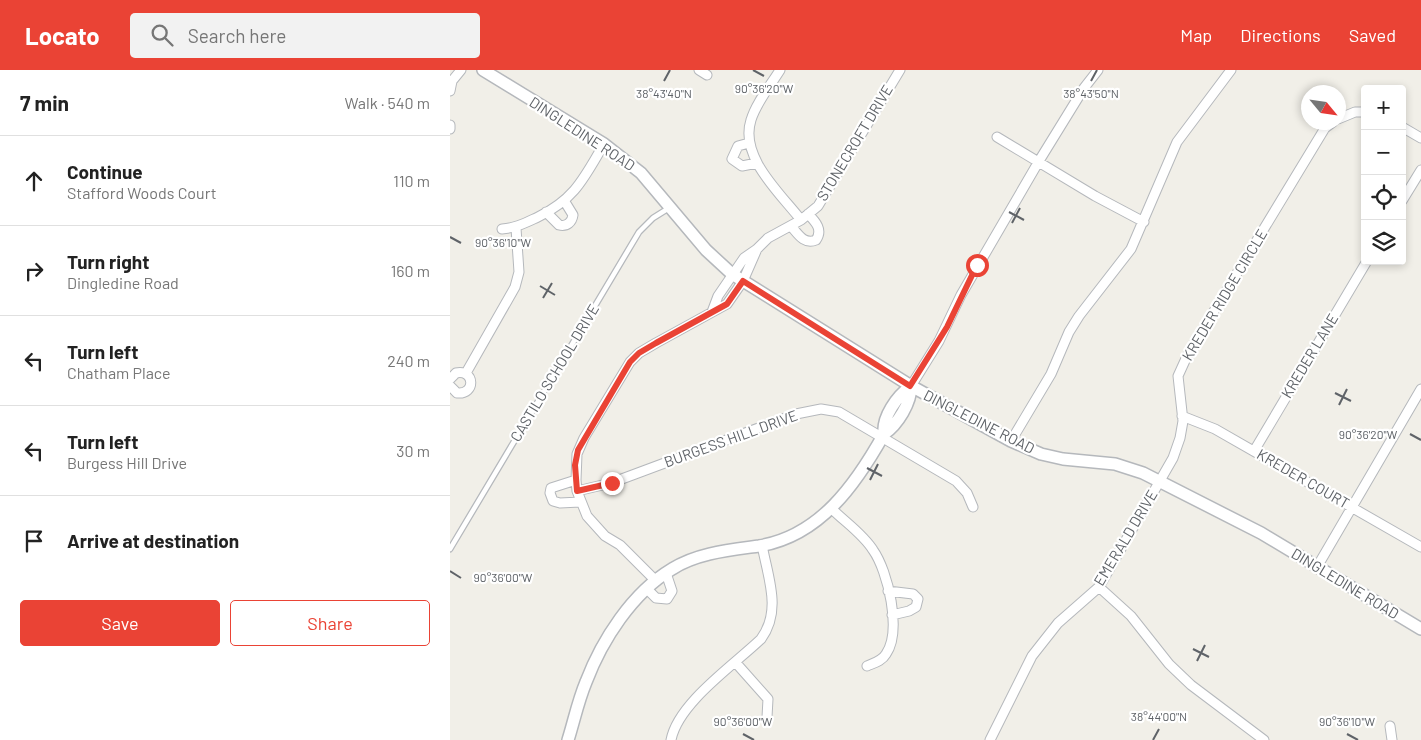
<!DOCTYPE html>
<html lang="en">
<head>
<meta charset="utf-8">
<style>
  :root { --surface:#fff; --page:#f2f2f2; --text:#222; --muted:#767676; --line:#e0e0e0; --accent:#ea4335 }
  body { margin:0; font-family:Barlow,sans-serif; background:var(--page); color:var(--text) }
  .controls { position:absolute; right:15px; top:15px; display:grid; overflow:hidden; border-radius:5px; box-shadow:0 2px 8px #0003 }
  .controls button { width:45px; height:45px; display:grid; place-items:center; padding:0; border:0; border-bottom:1px solid var(--line); background:var(--surface); color:var(--text); font:25px sans-serif }
  .compass { position:absolute; left:851px; top:15px; width:45px; height:45px; border-radius:50%; background:var(--surface); box-shadow:0 2px 8px #0003; rotate:119deg }
  .stop { position:absolute; width:15px; height:15px; margin:-11px; border:4px solid #ea4335; border-radius:50%; background:#fff }
  .stop.end { background:#ea4335; border-color:#fff; box-shadow:0 1px 5px #0008 }
  .list { margin:0; padding:0; list-style:none }
  h2 { display:flex; justify-content:space-between; align-items:center; height:65px; margin:0; padding:0 20px; font-size:21px }
  h2 small { font-size:16px; font-weight:400; color:var(--muted) }
  .list li { display:grid; grid-template-columns:32px 1fr auto; gap:15px; align-items:center; box-sizing:border-box; height:90px; padding:0 20px; border-top:1px solid var(--line) }
  .list b { display:block; font-size:19px; white-space:nowrap }
  .list p { margin:0; font-size:16px; white-space:nowrap; color:var(--muted) }
  .list em { font-size:16px; font-style:normal; color:var(--muted) }
  .actions { display:flex; gap:10px; padding:15px 20px }
  .actions a { flex:1; padding:11px 0; border:1px solid var(--accent); border-radius:5px; text-align:center; font-size:18px; color:var(--accent) }
  .actions .main { background:var(--accent); color:#fff }
  .icon { flex:none; width:28px; height:28px; fill:none; stroke:currentColor; stroke-width:2; stroke-linecap:round; stroke-linejoin:round }
  .map { position:relative; flex:none; width:971px; height:670px; overflow:hidden }
  header { display:flex; align-items:center; gap:30px; box-sizing:border-box; height:70px; padding:0 25px; background:var(--accent); color:#fff }
  header strong { font-size:24px }
  nav { display:flex; gap:28px; margin-inline-start:auto; font-size:18px }
  .search { width:350px; height:45px; background:var(--page); display:flex; align-items:center; gap:12px; box-sizing:border-box; padding:0 18px; border-radius:5px; color:var(--muted); font-size:19px }
  main { display:flex }
  aside { flex:1; background:var(--surface) }
  .map>svg:first-child { display:block }
  .lines { fill:none; stroke-linecap:round; stroke-linejoin:round }
  .service-casing { stroke:#b5b8bc; stroke-width:7 }
  .minor-casing { stroke:#b5b8bc; stroke-width:11 }
  .tertiary-casing { stroke:#b5b8bc; stroke-width:14 }
  .service { stroke:#fff; stroke-width:4.5 }
  .minor { stroke:#fff; stroke-width:9 }
  .tertiary { stroke:#fff; stroke-width:11 }
  .route { stroke:#ea4335; stroke-width:6 }
  .ticks { fill:none; stroke:#5f6368; stroke-width:2 }
  .labels { text-anchor:middle; stroke-width:4.5; stroke-linejoin:round; paint-order:stroke }
  .street-label { font-size:15px; fill:#5f6368; stroke:#fff }
  .ticks-label { font-size:12px; text-anchor:middle; fill:#5f6368; stroke:#fff; stroke-width:4.5; stroke-linejoin:round; paint-order:stroke }
</style>
</head>
<body>
<header>
<strong>Locato</strong>
<div class="search"><svg class="icon" aria-label="search" viewBox="0 0 24 24"><circle cx="10" cy="10" r="6"/><path d="M15 15l6 6"/></svg>Search here</div>
<nav><a>Map</a><a>Directions</a><a>Saved</a></nav>
</header>
<main>
<aside>
<h2>7 min<small>Walk · 540 m</small></h2>
<ul class="list">
<li><svg class="icon" aria-label="ahead" viewBox="0 0 24 24"><path d="M12 20V5M6 11l6-6 6 6"/></svg><div><b>Continue</b><p>Stafford Woods Court</p></div><em>110 m</em></li>
<li><svg class="icon" aria-label="right" viewBox="0 0 24 24"><path d="M7 20v-9h11M14 6l5 5-5 5"/></svg><div><b>Turn right</b><p>Dingledine Road</p></div><em>160 m</em></li>
<li><svg class="icon" aria-label="left" viewBox="0 0 24 24"><path d="M17 20v-9H6M10 6l-5 5 5 5"/></svg><div><b>Turn left</b><p>Chatham Place</p></div><em>240 m</em></li>
<li><svg class="icon" aria-label="left" viewBox="0 0 24 24"><path d="M17 20v-9H6M10 6l-5 5 5 5"/></svg><div><b>Turn left</b><p>Burgess Hill Drive</p></div><em>30 m</em></li>
<li><svg class="icon" aria-label="arrive" viewBox="0 0 24 24"><path d="M6 21V4h12l-3 4 3 4H6"/></svg><div><b>Arrive at destination</b></div></li>
</ul>
<div class="actions"><a class="main">Save</a><a>Share</a></div>
</aside>
<div class="map">
<svg width="971" height="670" viewBox="0 0 971 670">
  <rect width="100%" height="100%" fill="#f1efe8"/>
  <g class="lines">
    <g class="service-casing">
      <path id="service" d="M0,479L189,162L203,148L219,138"/>
    </g>
    <g class="minor-casing">
      <path id="minor" d="M249,0L257,5
        M330,0C320,16 306,33 301,50C289,87 331,124 351,150
        M0,21L2,11L11,0
        M888,49L905,42H915
        M0,55V59
        M952,57L971,68
        M547,67L645,126L694,152
        M299,73L288,76L282,89L292,96L307,93
        M952,131L971,100
        M96,142L109,155C117,157 122,152 123,145L115,132
        M341,156C348,164 354,175 366,170C373,160 366,152 358,144
        M52,159C66,158 75,153 88,147C125,129 134,108 154,74
        M262,242L268,226L294,188L307,179L318,168L351,150L368,136L450,0
        M16,303L65,217L69,202L66,158
        M0,309L6,303C25,299 26,325 7,323L0,316
        M461,316L489,271L511,225L589,91L634,18L648,0
        M732,346L765,359L971,477
        M561,371L601,304L619,262L629,246L681,179L727,72L781,0
        M804,381L917,191
        M126,410L101,418L100,423L103,431L110,433L130,432
        M127,421L161,413L346,344L371,339L389,342L506,411L517,423L523,437
        M382,439C395,452 413,464 423,480C438,501 452,561 436,584C432,591 424,593 417,596
        M867,497L971,319
        M206,511L170,475L155,466L137,446L127,421L126,410L127,384L134,368L180,292L189,283L206,273L277,234L293,211L307,179
        M649,517L681,546L719,594L741,615L814,670
        M197,519L206,528L217,529L222,521L216,503
        M438,521L463,524L468,529L466,537L459,541L442,545
        M286,593L318,629L317,647
        M940,656L942,670
        M221,670C228,633 284,595 311,569C332,540 318,508 312,475
        M540,670L582,586L608,553L649,517L723,388L730,368L733,351L728,306L738,284L875,58L883,52"/>
    </g>
    <g class="tertiary-casing">
      <path id="tertiary" d="M33,0L154,74L191,103L256,180L282,204L461,316L561,371L591,384L613,389L665,394L693,403L811,463L971,559
        M434,364C432,347 447,326 461,316
        M118,670C124,651 128,631 136,612C152,570 182,523 222,499C247,483 280,480 309,476C370,466 406,414 434,364C448,354 461,333 461,316"/>
    </g>
    <use href="#service" class="service"/>
    <use href="#minor" class="minor"/>
    <use href="#tertiary" class="tertiary"/>
  </g>
  <g class="lines">
    <path class="route" d="M162,413L127,421L125,395L128,380L180,292L189,283L206,273L277,234L293,211L460,316L497,257L527,195"/>
  </g>
  <path class="ticks" d="M303,0L314,6M214,11L220,0M641,11L647,0M559,142L574,150M562,153L570,138M0,167L11,173M90,216L105,225M93,228L102,213M885,323L901,331M889,335L897,319M960,364L971,370M417,398L432,406M420,410L428,394M0,501L11,508M743,579L759,587M747,591L755,575M293,664L304,670M897,664L908,670M703,670L709,659"/>
  <g class="labels">
    <g class="street-label">
      <text transform="translate(132 64) rotate(33)" y="5">DINGLEDINE ROAD</text>
      <text transform="translate(405 73) rotate(-59)" y="5">STONECROFT DRIVE</text>
      <text transform="translate(775 225) rotate(-59)" y="5">KREDER RIDGE CIRCLE</text>
      <text transform="translate(860 286) rotate(-59)" y="5">KREDER LANE</text>
      <text transform="translate(105 303) rotate(-59)" y="5">CASTILO SCHOOL DRIVE</text>
      <text transform="translate(529 352) rotate(27)" y="5">DINGLEDINE ROAD</text>
      <text transform="translate(281 369) rotate(-20)" y="5">BURGESS HILL DRIVE</text>
      <text transform="translate(853 409) rotate(30)" y="5">KREDER COURT</text>
      <text transform="translate(676 468) rotate(-59)" y="5">EMERALD DRIVE</text>
      <text transform="translate(895 514) rotate(31)" y="5">DINGLEDINE ROAD</text>
    </g>
  </g>
  <g class="ticks-label">
    <text x="314" y="23">90°36'20"W</text>
    <text x="214" y="28">38°43'40"N</text>
    <text x="641" y="28">38°43'50"N</text>
    <text x="53" y="177">90°36'10"W</text>
    <text x="918" y="369">90°36'20"W</text>
    <text x="53" y="512">90°36'00"W</text>
    <text x="709" y="651">38°44'00"N</text>
    <text x="293" y="656">90°36'00"W</text>
    <text x="897" y="656">90°36'10"W</text>
  </g>
</svg>
<div class="controls">
<button>+</button>
<button>−</button>
<button><svg class="icon" aria-label="locate" viewBox="0 0 24 24"><circle cx="12" cy="12" r="6"/><path d="M12 2v4M12 18v4M2 12h4M18 12h4"/></svg></button>
<button><svg class="icon" aria-label="layers" viewBox="0 0 24 24"><path d="M12 4l9 5-9 5-9-5zM3 14l9 5 9-5"/></svg></button>
</div>
<svg class="compass" viewBox="-18 -18 36 36"><path d="M0-13l5 13h-10z" fill="#e53935"/><path d="M0 13l5-13h-10z" fill="#767676"/></svg>
<div class="stop" style="left:527px;top:195px"></div>
<div class="stop end" style="left:162px;top:413px"></div>
</div>
</main>
</body>
</html>
